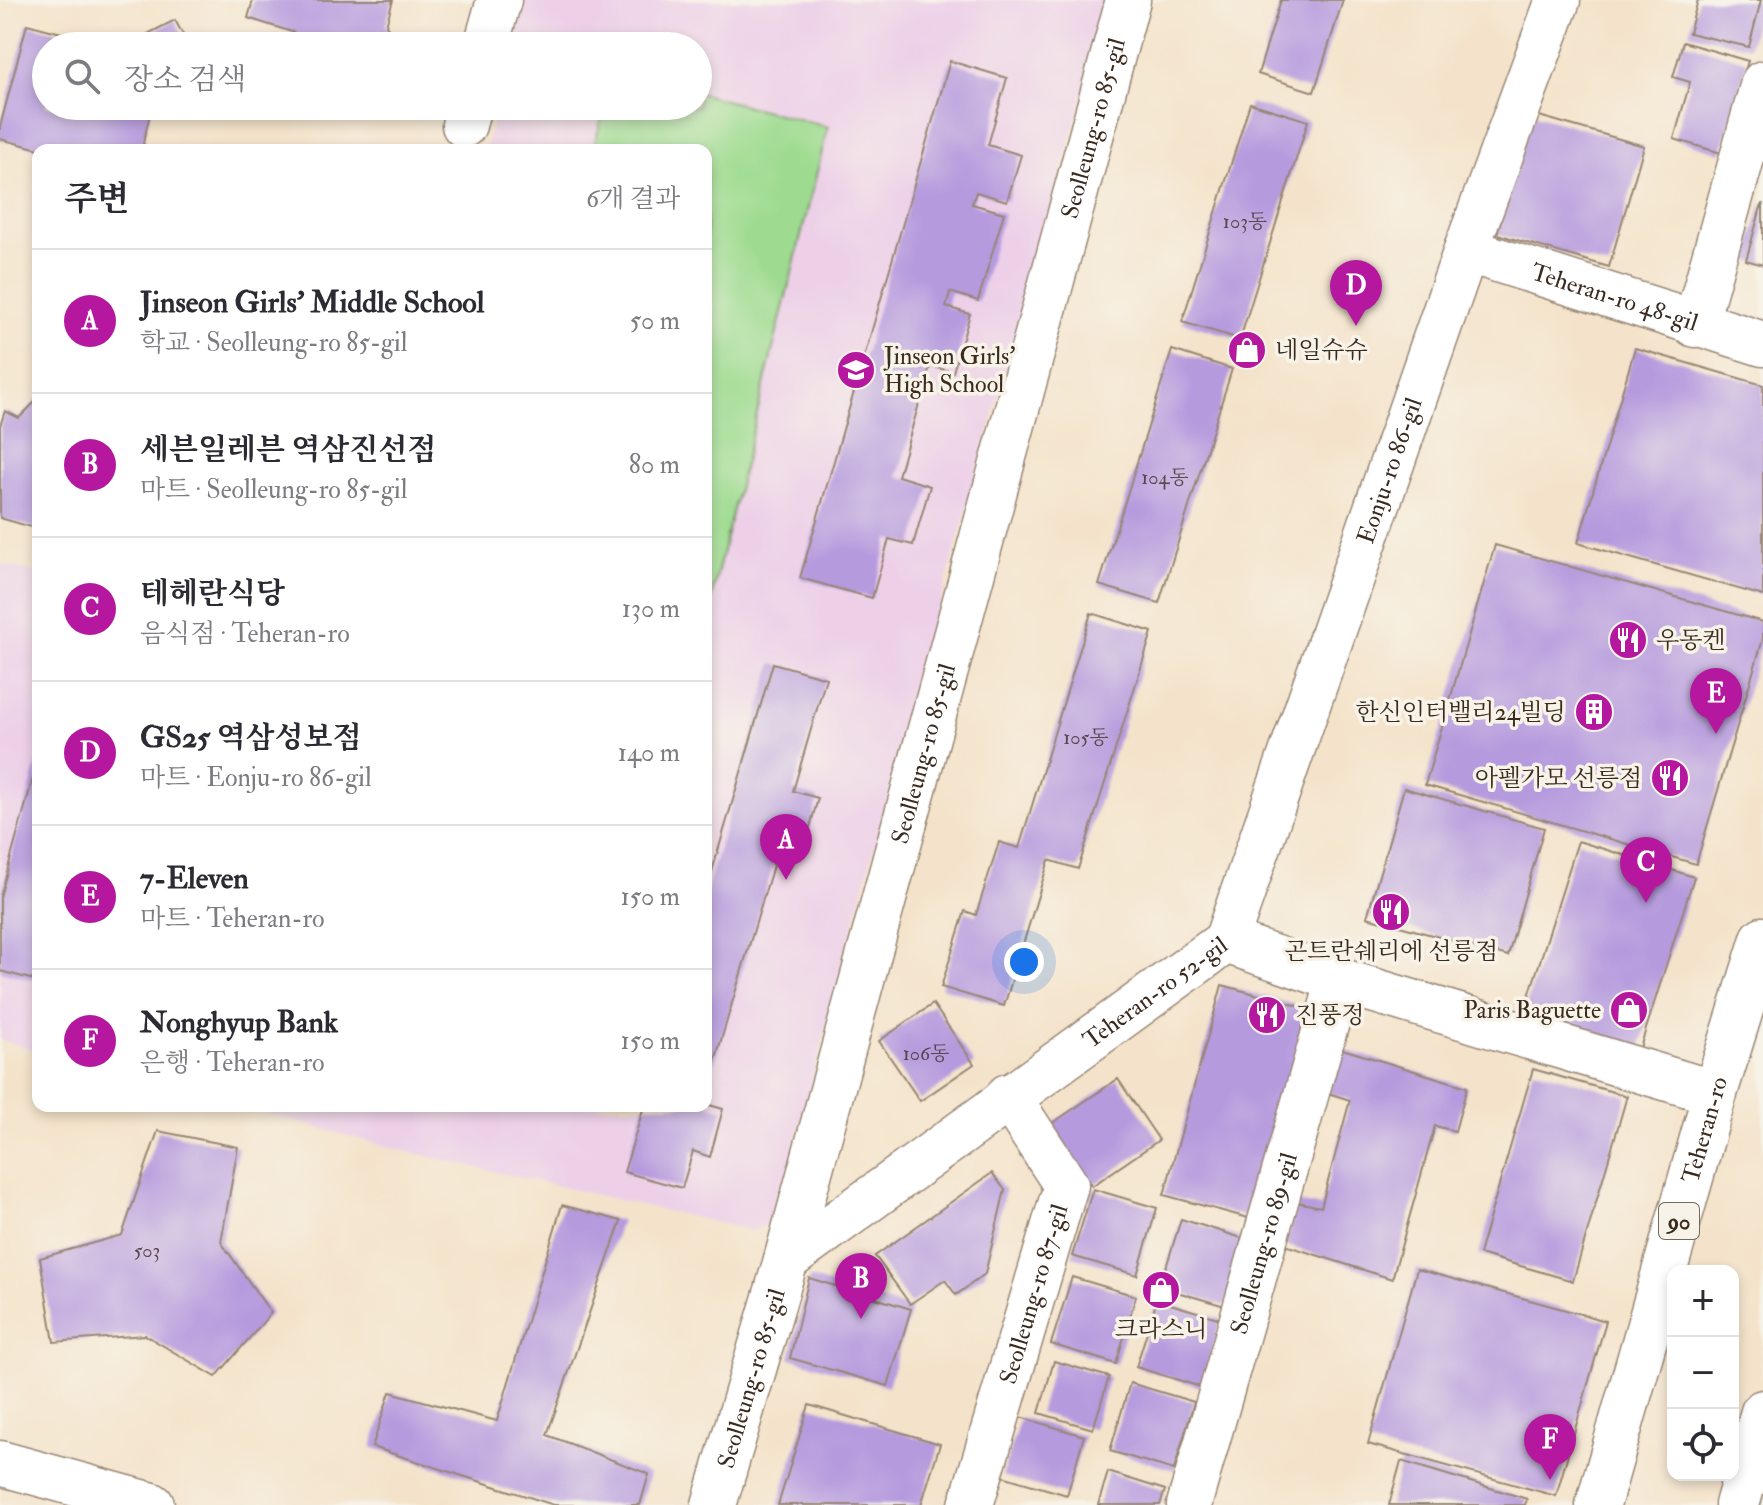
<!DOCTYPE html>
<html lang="ko">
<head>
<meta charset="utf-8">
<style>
  :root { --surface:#fff; --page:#f2f2f3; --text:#2b2b33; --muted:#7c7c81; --line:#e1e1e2; --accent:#b5179e }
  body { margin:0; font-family:"IM FELL Double Pica","Noto Serif KR",serif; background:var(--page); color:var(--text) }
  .controls { position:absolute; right:24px; bottom:24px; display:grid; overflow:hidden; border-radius:16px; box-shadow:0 4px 12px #0003 }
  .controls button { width:72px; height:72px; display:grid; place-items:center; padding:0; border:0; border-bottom:2px solid var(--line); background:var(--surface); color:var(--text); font:40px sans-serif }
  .you { position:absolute; left:1024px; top:962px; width:28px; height:28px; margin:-20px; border:6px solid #fff; border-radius:50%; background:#1a73e8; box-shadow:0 0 0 12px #1a73e833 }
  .badge { display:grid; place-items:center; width:52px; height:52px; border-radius:50%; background:var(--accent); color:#fff; font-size:26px; font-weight:700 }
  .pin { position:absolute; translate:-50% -66px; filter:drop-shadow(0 2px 4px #0008) }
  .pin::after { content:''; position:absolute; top:42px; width:28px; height:24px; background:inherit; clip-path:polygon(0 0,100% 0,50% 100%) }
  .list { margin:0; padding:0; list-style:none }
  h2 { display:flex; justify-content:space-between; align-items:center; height:104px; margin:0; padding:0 32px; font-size:34px }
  h2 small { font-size:26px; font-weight:400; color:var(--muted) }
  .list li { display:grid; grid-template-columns:52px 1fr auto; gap:24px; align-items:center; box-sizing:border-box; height:144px; padding:0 32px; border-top:2px solid var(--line) }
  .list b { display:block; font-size:30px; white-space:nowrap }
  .list p { margin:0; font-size:26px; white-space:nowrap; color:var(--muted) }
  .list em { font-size:26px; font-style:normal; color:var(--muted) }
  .icon { flex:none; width:44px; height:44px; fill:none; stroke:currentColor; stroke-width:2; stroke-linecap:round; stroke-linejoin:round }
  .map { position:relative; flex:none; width:1763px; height:1505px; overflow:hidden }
  .search { position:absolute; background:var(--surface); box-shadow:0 4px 12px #0003; left:32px; top:32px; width:680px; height:88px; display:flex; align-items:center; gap:20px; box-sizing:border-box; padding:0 28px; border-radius:44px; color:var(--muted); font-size:30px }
  .panel { position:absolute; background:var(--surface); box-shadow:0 4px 12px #0003; left:32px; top:144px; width:680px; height:968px; border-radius:16px }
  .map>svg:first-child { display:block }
  .built { fill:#edd0e8 }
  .garden { fill:#9edb90; stroke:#6c8257; stroke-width:2 }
  .building { fill:#b59ade }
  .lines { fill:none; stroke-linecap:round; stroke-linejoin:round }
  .minor-casing { stroke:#988674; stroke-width:47 }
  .major-casing { stroke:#988674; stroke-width:47 }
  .minor { stroke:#fff; stroke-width:44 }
  .major { stroke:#fff; stroke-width:44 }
  .labels { text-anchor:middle; stroke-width:7; stroke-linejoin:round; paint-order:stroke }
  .number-label { font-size:20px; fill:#5a464e }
  .shield { fill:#f7f3e8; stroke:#73665b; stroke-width:2 }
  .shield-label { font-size:22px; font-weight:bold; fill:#3b2a1e }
  .street-label { font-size:24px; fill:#3b2a1e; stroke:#f7f3e8 }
  .poi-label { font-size:24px; fill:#3b2a1e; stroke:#f7f3e8; text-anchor:start }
</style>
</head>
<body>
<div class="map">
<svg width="1763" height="1505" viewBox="0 0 1763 1505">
  <rect width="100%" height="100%" fill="#f7f3e8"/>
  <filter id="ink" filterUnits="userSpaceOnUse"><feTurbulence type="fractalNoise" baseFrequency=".0125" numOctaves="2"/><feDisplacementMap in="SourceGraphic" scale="16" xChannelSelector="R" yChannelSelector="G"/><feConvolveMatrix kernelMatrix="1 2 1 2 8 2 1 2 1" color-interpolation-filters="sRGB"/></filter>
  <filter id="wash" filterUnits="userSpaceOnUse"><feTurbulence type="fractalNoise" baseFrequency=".006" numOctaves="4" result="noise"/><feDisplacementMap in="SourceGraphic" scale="32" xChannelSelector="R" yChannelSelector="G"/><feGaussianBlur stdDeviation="1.8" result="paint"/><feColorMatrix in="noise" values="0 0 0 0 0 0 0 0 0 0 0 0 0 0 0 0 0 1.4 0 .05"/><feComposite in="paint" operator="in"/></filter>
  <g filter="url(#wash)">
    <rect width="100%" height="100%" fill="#f4e3ca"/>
    <path class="built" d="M526,0H1110L926,654L775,1219L753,1231L388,1147L240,1106H706V150H485L497,106H698V46H513Z
      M0,564L38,573V1051L0,1040Z"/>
    <path class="garden" d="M698,93L828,127L706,619V150H593L605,106H698Z"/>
    <g id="blocks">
      <path class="building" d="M253,0H393L386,25L402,46H336L248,18Z
        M1281,0H1343L1314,92L1258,74Z
        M1698,0H1761L1749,47L1689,33Z
        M175,20L189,46H124Z
        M27,24L107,45L46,46V106H152L143,143L148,150H43L0,139V127Z
        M1683,42L1748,61L1721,153L1674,139L1690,82L1673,77Z
        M950,61L1007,78L988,145L1021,155L1007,201L976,192L972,204L1004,213L978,301L950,292L946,307L970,314L953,372L930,366L898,476L930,486L913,545L889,539L872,598L800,578Z
        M1250,103L1308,121L1240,339L1182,322Z
        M1532,114L1644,146L1609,267L1497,234Z
        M1762,204H1763V265L1746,260Z
        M1635,348L1763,385V596L1578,543Z
        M1172,350L1232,369L1159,603L1099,585Z
        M38,399V529L0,518V426L5,411L19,418Z
        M1495,545L1763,622V639L1696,864L1425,785Z
        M1091,613L1152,632L1078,869L1049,860L1004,1006L941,987L965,911L976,915L999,842L1019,848Z
        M773,663L826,678L793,791L818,798L806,842L782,835L706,1091V892Z
        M37,764H38V981L0,971V897Z
        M1404,788L1544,828L1508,956L1367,917Z
        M1578,841L1694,877L1639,1051L1523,1015Z
        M1222,985L1310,1009L1252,1219L1164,1195Z
        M933,1004L974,1064L920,1101L879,1041Z
        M1339,1048L1467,1087L1455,1131L1435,1126L1392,1279L1285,1245L1297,1202L1321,1207L1350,1100L1328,1093Z
        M1533,1069L1627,1096L1573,1281L1479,1254Z
        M1118,1079L1159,1140L1092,1186L1051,1124Z
        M706,1104L723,1109L710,1157L693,1151L682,1188L624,1172L644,1106Z
        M158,1131L238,1147L221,1242L271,1313L216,1377L145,1335L54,1342L40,1258L122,1235Z
        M992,1173L1005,1190L985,1274L956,1295L945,1280L910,1304L875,1256Z
        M1093,1189L1157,1208L1137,1275L1072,1256Z
        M562,1205L621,1221L547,1435L649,1474L640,1505H554L372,1447L390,1392L497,1421Z
        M1181,1219L1245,1239L1225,1306L1160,1287Z
        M1417,1269L1606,1321L1556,1496L1368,1444Z
        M1072,1277L1136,1296L1116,1364L1051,1344Z
        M809,1278L911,1309L888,1386L790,1358Z
        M1157,1300L1221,1319L1201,1387L1136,1367Z
        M1054,1361L1109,1377L1093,1429L1039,1413Z
        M1130,1383L1194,1402L1174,1470L1110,1451Z
        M809,1405L940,1444L921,1505H778Z
        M1020,1417L1084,1436L1067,1495L1002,1476Z
        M1401,1461L1527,1499L1525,1505H1389Z
        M1108,1472L1165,1490L1160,1505H1098Z"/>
    </g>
  </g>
  <g filter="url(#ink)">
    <use href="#blocks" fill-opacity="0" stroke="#988674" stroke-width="2"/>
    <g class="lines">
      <g class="minor-casing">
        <g id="minor">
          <path d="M486,46L499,0"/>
          <path d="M464,125L469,106"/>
          <path id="s1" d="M1466,250L1763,344"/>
          <path d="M1695,325L1763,83"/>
          <path id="s2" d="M1226,941L1466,250L1558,0"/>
          <path id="s3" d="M786,1260L1226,941L1339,980L1715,1093"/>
          <path id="s4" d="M714,1505L786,1260L1128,0"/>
          <path id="s5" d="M971,1505L1066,1185L1008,1096"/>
          <path id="s6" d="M1189,1505L1339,980"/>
        </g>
      </g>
      <g class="major-casing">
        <g id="major">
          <path d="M0,1463L152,1505"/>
          <path id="s7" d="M1598,1505L1715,1093L1763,939"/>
          <path d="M1737,1505L1763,1412"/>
        </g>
      </g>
      <use href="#minor" class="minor"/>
      <use href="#major" class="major"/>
    </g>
  </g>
  <defs>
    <g id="shop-disc" transform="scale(2)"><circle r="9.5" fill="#b5179e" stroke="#f7f3e8"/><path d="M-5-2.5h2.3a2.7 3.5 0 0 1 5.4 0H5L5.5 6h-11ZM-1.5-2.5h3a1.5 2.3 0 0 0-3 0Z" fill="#fff"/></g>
    <g id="school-disc" transform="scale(2)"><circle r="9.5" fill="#b5179e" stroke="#f7f3e8"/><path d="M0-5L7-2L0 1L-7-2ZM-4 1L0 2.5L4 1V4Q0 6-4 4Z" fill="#fff"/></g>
    <g id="restaurant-disc" transform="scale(2)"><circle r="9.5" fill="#b5179e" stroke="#f7f3e8"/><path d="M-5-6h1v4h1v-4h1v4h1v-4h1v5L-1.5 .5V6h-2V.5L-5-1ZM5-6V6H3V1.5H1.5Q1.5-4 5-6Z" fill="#fff"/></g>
    <g id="building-disc" transform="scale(2)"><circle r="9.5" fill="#b5179e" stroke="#f7f3e8"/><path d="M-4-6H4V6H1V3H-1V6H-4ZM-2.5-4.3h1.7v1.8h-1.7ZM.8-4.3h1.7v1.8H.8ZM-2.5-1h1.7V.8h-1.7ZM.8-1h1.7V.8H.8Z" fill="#fff"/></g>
  </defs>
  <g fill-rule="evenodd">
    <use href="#shop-disc" x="1247" y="350"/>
    <use href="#school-disc" x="856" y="370"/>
    <use href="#restaurant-disc" x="1628" y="640"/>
    <use href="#building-disc" x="1594" y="712"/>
    <use href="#restaurant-disc" x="1670" y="778"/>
    <use href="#restaurant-disc" x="1391" y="912"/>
    <use href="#shop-disc" x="1629" y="1010"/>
    <use href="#restaurant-disc" x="1267" y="1015"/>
    <use href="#shop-disc" x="1161" y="1290"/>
  </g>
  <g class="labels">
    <g class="number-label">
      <text x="1245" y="228">103동</text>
      <text x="1165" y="484">104동</text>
      <text x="1086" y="744">105동</text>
      <text x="926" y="1060">106동</text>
      <text x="147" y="1257">503</text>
    </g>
    <rect class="shield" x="1659" y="1203" width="40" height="36" rx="6"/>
    <g class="shield-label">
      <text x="1679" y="1229">90</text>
    </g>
    <g class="street-label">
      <text dy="8" stroke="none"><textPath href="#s4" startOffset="1428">Seolleung-ro 85-gil</textPath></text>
      <text dy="8" stroke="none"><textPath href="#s1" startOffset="156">Teheran-ro 48-gil</textPath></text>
      <text dy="8" stroke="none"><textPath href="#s2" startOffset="498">Eonju-ro 86-gil</textPath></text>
      <text dy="8" stroke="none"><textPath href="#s4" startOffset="780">Seolleung-ro 85-gil</textPath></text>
      <text dy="8" stroke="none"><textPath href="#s3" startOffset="456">Teheran-ro 52-gil</textPath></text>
      <text dy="8" stroke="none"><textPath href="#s7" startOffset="390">Teheran-ro</textPath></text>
      <text dy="8" stroke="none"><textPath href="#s6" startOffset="272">Seolleung-ro 89-gil</textPath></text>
      <text dy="8" stroke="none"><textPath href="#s5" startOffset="220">Seolleung-ro 87-gil</textPath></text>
      <text dy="8" stroke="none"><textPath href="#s4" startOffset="132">Seolleung-ro 85-gil</textPath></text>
    </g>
    <g class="poi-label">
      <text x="1275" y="358">네일슈슈</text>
      <text x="884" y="364">Jinseon Girls’<tspan x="884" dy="28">High School</tspan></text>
      <text x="1656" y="648">우동켄</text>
      <text x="1566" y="720" text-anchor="end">한신인터밸리24빌딩</text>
      <text x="1642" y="786" text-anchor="end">아펠가모 선릉점</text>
      <text x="1391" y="959" text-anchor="middle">곤트란쉐리에 선릉점</text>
      <text x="1601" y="1018" text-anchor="end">Paris Baguette</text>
      <text x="1295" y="1023">진풍정</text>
      <text x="1161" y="1337" text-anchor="middle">크라스니</text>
    </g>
  </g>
</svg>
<div class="controls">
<button>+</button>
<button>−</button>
<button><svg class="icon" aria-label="locate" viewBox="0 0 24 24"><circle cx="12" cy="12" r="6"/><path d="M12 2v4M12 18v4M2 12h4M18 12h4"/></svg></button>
</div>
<div class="you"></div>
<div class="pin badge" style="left:786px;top:880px">A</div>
<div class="pin badge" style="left:861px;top:1319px">B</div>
<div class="pin badge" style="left:1646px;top:903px">C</div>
<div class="pin badge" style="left:1356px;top:326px">D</div>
<div class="pin badge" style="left:1716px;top:734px">E</div>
<div class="pin badge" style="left:1550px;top:1480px">F</div>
<div class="search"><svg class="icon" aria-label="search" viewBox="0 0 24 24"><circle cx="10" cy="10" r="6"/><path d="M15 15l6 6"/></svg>장소 검색</div>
<section class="panel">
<h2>주변<small>6개 결과</small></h2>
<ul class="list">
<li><span class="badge">A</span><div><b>Jinseon Girls’ Middle School</b><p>학교 · Seolleung-ro 85-gil</p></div><em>50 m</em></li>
<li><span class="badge">B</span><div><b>세븐일레븐 역삼진선점</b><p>마트 · Seolleung-ro 85-gil</p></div><em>80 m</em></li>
<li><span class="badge">C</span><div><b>테헤란식당</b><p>음식점 · Teheran-ro</p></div><em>130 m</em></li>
<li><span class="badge">D</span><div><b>GS25 역삼성보점</b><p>마트 · Eonju-ro 86-gil</p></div><em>140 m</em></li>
<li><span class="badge">E</span><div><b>7-Eleven</b><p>마트 · Teheran-ro</p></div><em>150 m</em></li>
<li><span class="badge">F</span><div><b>Nonghyup Bank</b><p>은행 · Teheran-ro</p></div><em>150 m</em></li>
</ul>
</section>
</div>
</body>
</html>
